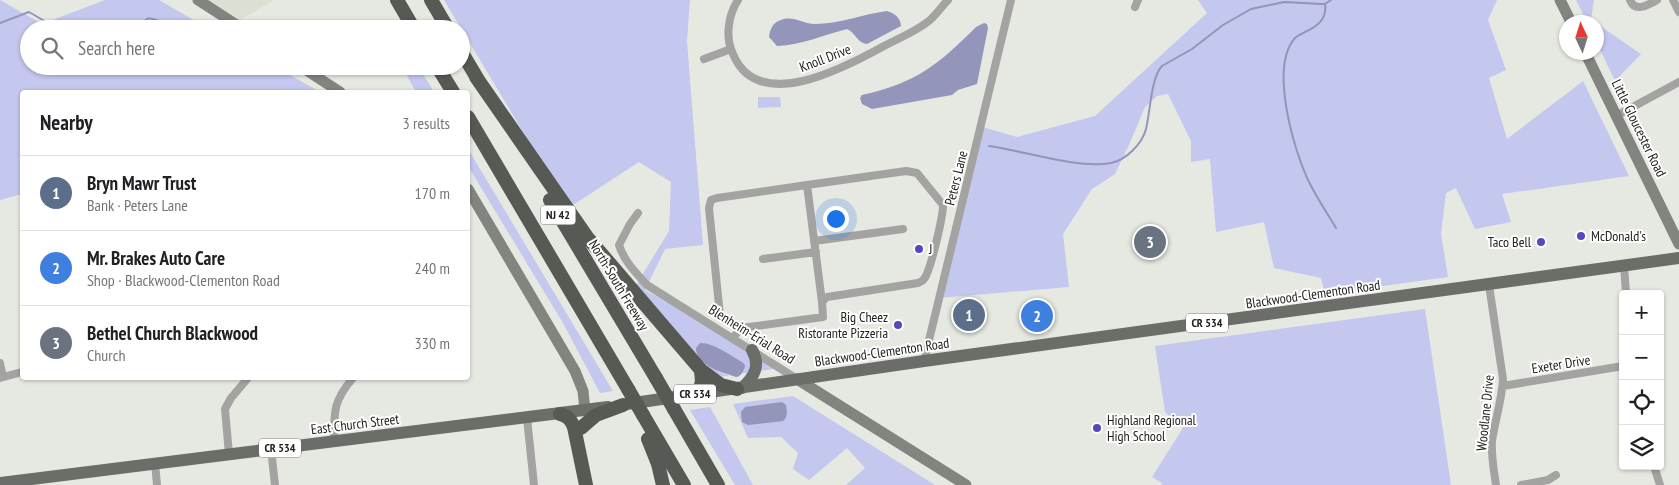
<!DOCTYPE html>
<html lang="en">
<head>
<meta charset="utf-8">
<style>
  :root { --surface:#fff; --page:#f2f2f2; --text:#202124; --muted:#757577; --line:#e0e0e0; --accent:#1a73e8 }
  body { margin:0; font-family:"PT Sans Narrow",sans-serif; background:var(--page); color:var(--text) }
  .controls { position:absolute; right:15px; bottom:15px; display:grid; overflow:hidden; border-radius:5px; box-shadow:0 1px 4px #0004 }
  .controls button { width:45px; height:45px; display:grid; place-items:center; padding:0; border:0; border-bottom:1px solid var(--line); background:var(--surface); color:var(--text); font:25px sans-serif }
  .compass { position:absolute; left:1559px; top:15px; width:45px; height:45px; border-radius:50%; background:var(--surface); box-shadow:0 1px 4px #0004; rotate:356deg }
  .you { position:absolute; left:835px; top:218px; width:18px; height:18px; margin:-12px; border:4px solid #fff; border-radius:50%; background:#1a73e8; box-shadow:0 0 0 8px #1a73e833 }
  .badge { display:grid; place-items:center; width:32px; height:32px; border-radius:50%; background:var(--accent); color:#fff; font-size:16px; font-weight:700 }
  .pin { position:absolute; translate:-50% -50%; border:2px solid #fff; box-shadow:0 1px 5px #0006 }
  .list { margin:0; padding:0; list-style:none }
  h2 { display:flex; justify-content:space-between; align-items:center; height:65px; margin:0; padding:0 20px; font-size:21px }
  h2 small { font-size:16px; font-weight:400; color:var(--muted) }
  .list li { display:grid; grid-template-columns:32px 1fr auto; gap:15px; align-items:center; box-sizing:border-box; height:75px; padding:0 20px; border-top:1px solid var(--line) }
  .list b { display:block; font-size:19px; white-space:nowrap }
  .list p { margin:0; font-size:16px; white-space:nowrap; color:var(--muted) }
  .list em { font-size:16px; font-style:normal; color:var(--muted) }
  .icon { flex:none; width:28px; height:28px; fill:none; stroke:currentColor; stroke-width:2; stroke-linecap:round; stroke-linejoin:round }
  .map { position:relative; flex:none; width:1679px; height:485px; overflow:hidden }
  .search { position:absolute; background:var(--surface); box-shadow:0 1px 4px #0004; left:20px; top:20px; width:450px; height:55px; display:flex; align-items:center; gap:12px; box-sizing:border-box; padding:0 18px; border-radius:28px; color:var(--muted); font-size:19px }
  .panel { position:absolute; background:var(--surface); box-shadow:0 1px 4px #0004; left:20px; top:90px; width:450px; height:290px; border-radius:5px }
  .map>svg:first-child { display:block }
  .built { fill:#dbe0d3 }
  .green { fill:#c4c7ee }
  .water { fill:#9395bb }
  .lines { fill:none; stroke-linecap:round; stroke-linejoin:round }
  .stream { stroke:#9395bb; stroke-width:2 }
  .street { stroke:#a3a4a2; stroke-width:8 }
  .secondary { stroke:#828480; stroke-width:11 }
  .primary { stroke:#6b6d68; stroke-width:12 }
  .highway { stroke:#575954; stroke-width:14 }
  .highway-bridge { stroke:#575954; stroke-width:14 }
  .poi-dot { fill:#5348bf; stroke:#fff; stroke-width:2 }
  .labels { text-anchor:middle; stroke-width:4; stroke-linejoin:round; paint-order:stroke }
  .shield { fill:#fff; stroke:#656664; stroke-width:1 }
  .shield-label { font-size:12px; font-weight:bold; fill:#232422 }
  .street-label { font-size:14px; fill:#232422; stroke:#fff }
  .poi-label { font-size:14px; fill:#232422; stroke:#fff; text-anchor:start }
</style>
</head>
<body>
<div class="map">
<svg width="1679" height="485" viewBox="0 0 1679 485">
  <rect width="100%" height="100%" fill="#e6e8e2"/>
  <path class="built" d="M208,0H274L240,20Z"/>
  <path class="green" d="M0,0L42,24L105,0H159L209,29H29V66H274L320,92H22V194L0,200Z
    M444,0H690L687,41L703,245L665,249L645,290L700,320L780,368L712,378L707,365L635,287L669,231L671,182L639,162L570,207V210Z
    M1198,0H1497L1488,20L1506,70L1489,78L1507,139L1583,81L1629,176L1502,194L1511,222L1475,229L1456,188L1446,193L1441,234L1448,277L1325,294L1321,278L1274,268L1264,222L1216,232L1210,159L1191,162V141L1168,94L1157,96L1145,107L1129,145L1115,174L1092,189L1063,234L1069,287L939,298L979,126L1017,137L1095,116L1207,13Z
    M1576,0H1594L1591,19L1596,22H1587Z
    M1596,23L1641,54L1615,81L1597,43Z
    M416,66H418L434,92H416L405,72Z
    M758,97H780L781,107L758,108Z
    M468,149L613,391L600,393L563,323L468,166Z
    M1425,309L1451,485H1161L1162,483L1152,477L1183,428L1165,412L1155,346Z
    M793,396L935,485H846L865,468L847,448L809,480L793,469L798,453L781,437L748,438L733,404Z
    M710,407L753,485H735L690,410Z"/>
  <path class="water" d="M887,11C894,13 901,18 901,26L867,44C857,43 855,32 847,29C823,35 802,45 777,46L769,37C770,29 773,22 781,20C793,15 803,24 815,24C839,24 863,14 887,11Z
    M984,23L987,24L988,28L977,84L958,90L952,95L872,109L862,104L860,98L862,95C916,83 938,65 976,27Z
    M700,343C712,342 732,356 742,362L745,365C745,369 741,377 736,377C736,377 730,375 729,374C716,371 696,363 696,348Z
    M782,402L786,405C787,411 788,417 783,421L748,425L742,422L741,412L745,407Z"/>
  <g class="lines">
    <path class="stream" d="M1325,4C1327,19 1318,26 1305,32C1302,34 1298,35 1295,38C1269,67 1294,151 1309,182C1317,198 1327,213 1336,228
      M0,23L29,12L48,23L107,24L130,27L140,25C149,18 145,16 159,21
      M989,146C1025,151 1076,169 1111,163C1126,160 1142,144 1146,129C1150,114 1151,77 1162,66L1192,49L1223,25L1251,9L1284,2L1321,4H1325L1331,0"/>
    <path class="street" d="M738,0C728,16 725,37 733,54C758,115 846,67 884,46C899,38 917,31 930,20C937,14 942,6 948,0
      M1630,0C1635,13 1648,5 1657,0
      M1673,0L1679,12
      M1135,7L1138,0
      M704,59L731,49
      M1616,116L1679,82
      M638,213L630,224L619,245C624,261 636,273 647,285L797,379
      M814,241L903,229
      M763,259L816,252
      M1624,265L1626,294
      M1489,285L1503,379C1502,400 1495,420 1492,441C1491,456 1494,471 1496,485
      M741,328L720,315L709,208L711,200L717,198L807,185
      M733,338L741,328L823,317L822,302L827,297L918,283C920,282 923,281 924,279C931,270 943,216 943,205L917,173L906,171L807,185L822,302
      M924,361L1011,0
      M0,363L3,377
      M0,378L22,372
      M1503,386L1623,366
      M527,418L534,485
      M334,442C334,412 333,401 353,378
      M271,449L275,485
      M229,454L225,409L231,398L248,378
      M155,463L157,485
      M1654,466L1660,485
      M1521,485L1548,480L1556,475"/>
    <path class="secondary" d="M198,0L243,29
      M1560,0L1571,22
      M1585,52L1679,244
      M300,66L340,92
      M468,189L575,371L583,391L585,410
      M797,379L966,485"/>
    <path class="primary" d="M742,388C754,377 761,366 752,350
      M627,404L924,361L1679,258
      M0,483L608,407"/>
    <path class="highway" d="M397,0L414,29
      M431,0L448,29
      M461,51L480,83
      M437,66L453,92
      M476,77L587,237L701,370L702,382L698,394
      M468,117L628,389
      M550,200L656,378
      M701,370L721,385L737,389
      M674,409L718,485
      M560,414C568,416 571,420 574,427L586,485
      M643,415L684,485
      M581,428L596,415L623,405
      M648,439L658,464L663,485"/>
    <path class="highway-bridge" d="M656,378L674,409
      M628,389L643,415"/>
  </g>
  <g class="poi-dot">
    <circle cx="1581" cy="236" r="5"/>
    <circle cx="1541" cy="242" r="5"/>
    <circle cx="919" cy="249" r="5"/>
    <circle cx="898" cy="325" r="5"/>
    <circle cx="1097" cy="428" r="5"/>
  </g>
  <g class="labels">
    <g class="shield">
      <rect x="540.5" y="205.5" width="35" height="19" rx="4"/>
      <rect x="1186" y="313.5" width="42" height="19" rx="4"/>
      <rect x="674" y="384.5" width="42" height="19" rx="4"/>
      <rect x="259" y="438.5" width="42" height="19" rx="4"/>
    </g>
    <g class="shield-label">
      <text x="558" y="219">NJ 42</text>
      <text x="1207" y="327">CR 534</text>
      <text x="695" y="398">CR 534</text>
      <text x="280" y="452">CR 534</text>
    </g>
    <g class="street-label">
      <text transform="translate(825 58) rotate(-21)" y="5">Knoll Drive</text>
      <text transform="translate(1639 128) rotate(64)" y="5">Little Gloucester Road</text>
      <text transform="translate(956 178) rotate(-76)" y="5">Peters Lane</text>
      <text transform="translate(619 285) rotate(59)" y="5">North-South Freeway</text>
      <text transform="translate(1313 294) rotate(-8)" y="5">Blackwood-Clementon Road</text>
      <text transform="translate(752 334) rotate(32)" y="5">Blenheim-Erial Road</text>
      <text transform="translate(882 352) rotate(-8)" y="5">Blackwood-Clementon Road</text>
      <text transform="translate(1561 364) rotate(-9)" y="5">Exeter Drive</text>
      <text transform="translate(1485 413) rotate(-84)" y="5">Woodlane Drive</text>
      <text transform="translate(355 424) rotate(-7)" y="5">East Church Street</text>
    </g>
    <g class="poi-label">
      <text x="1591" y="241">McDonald's</text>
      <text x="1531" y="247" text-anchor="end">Taco Bell</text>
      <text x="929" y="254">J</text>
      <text x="888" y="322" text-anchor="end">Big Cheez<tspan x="888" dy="16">Ristorante Pizzeria</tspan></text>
      <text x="1107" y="425">Highland Regional<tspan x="1107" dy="16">High School</tspan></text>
    </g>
  </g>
</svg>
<div class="controls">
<button>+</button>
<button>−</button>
<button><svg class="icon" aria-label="locate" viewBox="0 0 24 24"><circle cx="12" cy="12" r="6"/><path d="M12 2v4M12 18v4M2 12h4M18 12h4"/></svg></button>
<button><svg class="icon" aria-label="layers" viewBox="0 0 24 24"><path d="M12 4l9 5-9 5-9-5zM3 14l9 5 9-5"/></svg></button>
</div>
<svg class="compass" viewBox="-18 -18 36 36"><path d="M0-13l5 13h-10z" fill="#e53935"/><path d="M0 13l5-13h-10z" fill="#757577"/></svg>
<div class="you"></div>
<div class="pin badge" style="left:969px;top:315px;background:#5c6f8a">1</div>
<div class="pin badge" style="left:1037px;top:316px;background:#3f7fe0">2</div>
<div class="pin badge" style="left:1150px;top:242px;background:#6b7280">3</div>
<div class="search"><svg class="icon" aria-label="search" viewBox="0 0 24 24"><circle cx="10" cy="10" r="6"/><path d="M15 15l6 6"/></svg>Search here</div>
<section class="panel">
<h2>Nearby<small>3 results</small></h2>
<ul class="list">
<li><span class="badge" style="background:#5c6f8a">1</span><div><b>Bryn Mawr Trust</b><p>Bank · Peters Lane</p></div><em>170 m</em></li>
<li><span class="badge" style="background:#3f7fe0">2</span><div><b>Mr. Brakes Auto Care</b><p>Shop · Blackwood-Clementon Road</p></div><em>240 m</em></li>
<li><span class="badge" style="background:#6b7280">3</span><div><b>Bethel Church Blackwood</b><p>Church</p></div><em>330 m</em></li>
</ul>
</section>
</div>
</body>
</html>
